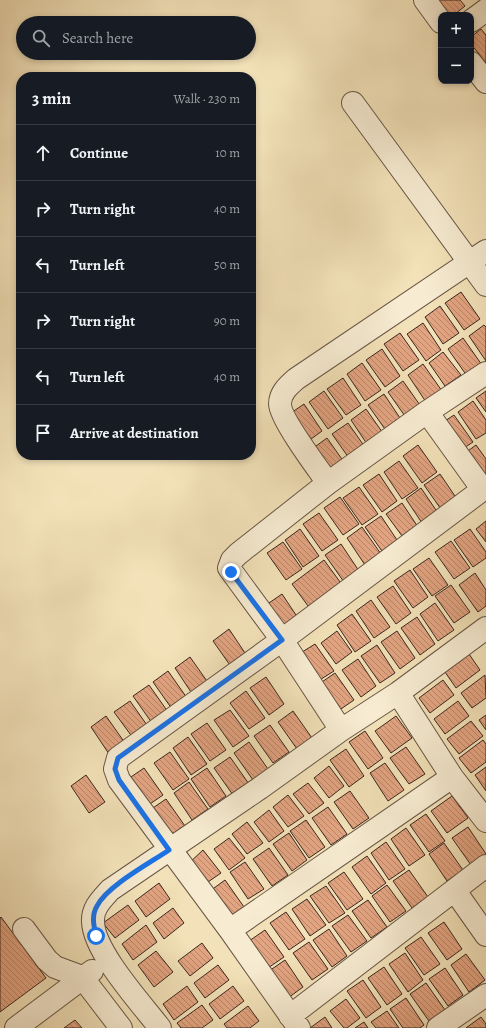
<!DOCTYPE html>
<html lang="en">
<head>
<meta charset="utf-8">
<style>
  :root { --surface:#171b24; --page:#242831; --text:#f1f3f6; --muted:#9ea1a6; --line:#363941 }
  body { margin:0; font-family:Alegreya,serif; background:var(--page); color:var(--text) }
  .controls { position:absolute; right:12px; top:12px; display:grid; overflow:hidden; border-radius:8px; box-shadow:0 2px 6px #0003 }
  .controls button { width:36px; height:36px; display:grid; place-items:center; padding:0; border:0; border-bottom:1px solid var(--line); background:var(--surface); color:var(--text); font:20px sans-serif }
  .stop { position:absolute; width:12px; height:12px; margin:-9px; border:3px solid #1a73e8; border-radius:50%; background:#fff }
  .stop.end { background:#1a73e8; border-color:#fff; box-shadow:0 1px 4px #0008 }
  .list { margin:0; padding:0; list-style:none }
  h2 { display:flex; justify-content:space-between; align-items:center; height:52px; margin:0; padding:0 16px; font-size:17px }
  h2 small { font-size:13px; font-weight:400; color:var(--muted) }
  .list li { display:grid; grid-template-columns:26px 1fr auto; gap:12px; align-items:center; box-sizing:border-box; height:56px; padding:0 16px; border-top:1px solid var(--line) }
  .list b { display:block; font-size:15px; white-space:nowrap }
  .list em { font-size:13px; font-style:normal; color:var(--muted) }
  .icon { flex:none; width:22px; height:22px; fill:none; stroke:currentColor; stroke-width:2; stroke-linecap:round; stroke-linejoin:round }
  .map { position:relative; flex:none; width:486px; height:1028px; overflow:hidden }
  .search { position:absolute; background:var(--surface); box-shadow:0 2px 6px #0003; left:16px; top:16px; width:240px; height:44px; display:flex; align-items:center; gap:10px; box-sizing:border-box; padding:0 14px; border-radius:22px; color:var(--muted); font-size:15px }
  .panel { position:absolute; background:var(--surface); box-shadow:0 2px 6px #0003; left:16px; top:72px; width:240px; height:388px; border-radius:16px }
  .map>svg:first-child { display:block }
  .building { fill:url(#building-back-hatch); stroke:#3a2720 }
  .lines { fill:none; stroke-linecap:round; stroke-linejoin:round }
  .minor-casing { stroke:#685646; stroke-width:24 }
  .minor { stroke:#f7ecd2; stroke-width:22 }
  .route { stroke:#1a73e8; stroke-width:5 }
</style>
</head>
<body>
<div class="map">
<svg width="486" height="1028" viewBox="0 0 486 1028">
  <defs>
    <pattern id="building-back-hatch" width="6" height="6" patternUnits="userSpaceOnUse"><rect width="6" height="6" fill="#e3a481"/><path d="M-1 5l2 2M0 0l6 6M5-1l2 2" fill="none" stroke="#b98669"/></pattern>
  </defs>
  <rect width="100%" height="100%" fill="#f3e2b9"/>
  <filter id="stains"><feTurbulence type="fractalNoise" baseFrequency=".005" numOctaves="4"/><feColorMatrix values="0 0 0 0 .2 0 0 0 0 .09 0 0 0 0 .02 0 0 0 .5 -.17"/></filter>
  <radialGradient id="worn" r=".72"><stop offset=".6" stop-color="#630" stop-opacity="0"/><stop offset="1" stop-color="#630" stop-opacity=".3"/></radialGradient>
  <path class="building" d="M438,0H460L465,6L454,15H449Z
    M481,29L486,35V63L471,44V37Z
    M461,292L480,319L464,330L445,303Z
    M440,306L459,333L443,344L425,317Z
    M423,323L441,350L426,361L407,334Z
    M484,325L486,327V361L469,336Z
    M400,333L419,360L403,371L384,344Z
    M463,338L482,365L467,376L448,349Z
    M382,349L400,376L385,387L366,360Z
    M443,352L461,375L445,386L429,363Z
    M362,363L381,390L365,401L347,374Z
    M423,364L442,391L426,402L408,375Z
    M343,378L361,405L346,415L327,389Z
    M403,381L422,408L407,419L388,392Z
    M324,391L343,418L328,429L309,402Z
    M486,391V412L476,398Z
    M384,394L402,421L387,432L368,405Z
    M473,401L486,420V433L476,439L458,412Z
    M304,404L322,431L307,442L288,415Z
    M366,409L385,436L369,447L351,420Z
    M454,415L473,442L458,452L439,425Z
    M348,423L367,450L351,461L332,434Z
    M327,438L346,465L330,476L312,449Z
    M418,445L437,472L422,483L403,456Z
    M476,445L486,459V479L461,456Z
    M399,461L418,488L402,499L384,472Z
    M379,474L397,501L382,512L363,485Z
    M440,474L459,502L443,512L424,485Z
    M359,487L378,514L362,525L343,498Z
    M421,488L440,516L424,526L406,499Z
    M340,497L359,524L343,535L324,508Z
    M402,503L420,530L405,540L386,514Z
    M319,513L338,540L322,551L303,524Z
    M381,516L399,543L384,554L365,527Z
    M486,521V542L476,529Z
    M362,527L381,554L365,565L347,538Z
    M300,529L319,556L303,567L285,540Z
    M470,529L486,552V558L473,567L454,540Z
    M451,541L470,568L454,579L435,552Z
    M283,542L302,569L286,580L267,553Z
    M341,544L359,571L344,582L325,555Z
    M429,558L448,585L432,596L413,569Z
    M324,560L343,586L311,610L292,584Z
    M410,570L428,597L413,608L394,581Z
    M475,573L486,590V606L478,612L459,585Z
    M451,585L470,612L454,623L435,596Z
    M393,586L411,613L396,624L377,597Z
    M282,594L300,621L284,632L266,605Z
    M371,600L390,627L374,638L356,611Z
    M435,603L454,630L438,641L420,614Z
    M352,614L371,641L355,652L337,625Z
    M417,617L435,644L420,655L401,628Z
    M229,629L247,656L232,668L213,641Z
    M337,631L352,652L336,664L321,643Z
    M397,631L415,658L400,669L381,642Z
    M315,644L334,671L318,681L299,654Z
    M377,645L395,673L380,683L361,656Z
    M469,654L480,670L456,688L445,672Z
    M190,657L209,684L193,695L175,668Z
    M358,659L376,686L361,697L342,670Z
    M168,671L187,698L172,709L153,682Z
    M335,673L354,700L338,711L319,684Z
    M485,675L486,698L472,708L461,693Z
    M266,677L284,704L269,715L250,688Z
    M443,680L454,695L430,713L419,698Z
    M149,685L168,712L152,723L133,696Z
    M246,691L265,718L249,729L230,703Z
    M130,701L149,728L133,738L114,712Z
    M458,701L469,716L445,734L434,719Z
    M230,710L249,736L233,747L214,720Z
    M293,711L312,738L297,749L278,722Z
    M486,715V730L479,720Z
    M106,716L125,743L109,754L91,727Z
    M396,716L412,738L391,753L375,731Z
    M471,721L483,736L459,754L447,739Z
    M207,723L226,750L210,761L191,734Z
    M270,725L289,752L273,763L254,736Z
    M365,731L383,758L368,769L349,742Z
    M188,737L207,764L191,775L173,748Z
    M483,740L486,744V762L471,773L459,758Z
    M249,742L268,769L253,780L234,753Z
    M406,747L425,774L409,784L390,758Z
    M346,749L364,776L349,787L330,760Z
    M170,752L189,779L173,790L154,763Z
    M230,757L249,784L233,795L214,768Z
    M385,763L404,790L388,801L370,773Z
    M329,766L344,786L329,798L314,778Z
    M486,767V791L475,775Z
    M144,768L163,795L147,806L128,779Z
    M207,768L226,796L210,807L191,779Z
    M86,775L105,802L89,813L71,786Z
    M189,782L208,809L192,820L174,793Z
    M308,783L324,803L309,814L293,794Z
    M350,791L369,818L353,829L334,802Z
    M288,795L304,816L288,827L273,807Z
    M452,796L468,818L447,833L431,811Z
    M166,799L185,826L169,837L150,810Z
    M328,807L347,834L331,845L312,818Z
    M269,810L284,831L269,842L254,822Z
    M426,814L445,841L429,852L410,825Z
    M306,820L325,847L309,858L290,831Z
    M247,822L263,843L247,854L232,834Z
    M468,827L486,854L471,865L452,838Z
    M406,828L425,855L409,866L391,839Z
    M289,833L307,860L292,871L273,844Z
    M229,838L245,858L229,870L214,849Z
    M386,842L405,869L389,880L371,853Z
    M444,843L463,870L447,881L429,854Z
    M269,848L288,875L272,886L253,859Z
    M203,850L221,873L205,884L188,864Z
    M367,856L386,883L371,894L352,867Z
    M245,862L264,889L248,899L230,872Z
    M409,870L428,897L412,908L393,881Z
    M344,872L363,899L347,910L328,883Z
    M225,880L244,907L228,918L210,891Z
    M159,883L170,899L146,917L135,901Z
    M387,885L406,911L390,922L372,896Z
    M326,886L345,913L329,923L310,896Z
    M307,899L326,925L310,936L292,909Z
    M368,900L387,927L371,938L352,911Z
    M128,905L139,920L115,938L103,923Z
    M173,908L184,923L164,939L153,923Z
    M286,912L305,939L289,950L270,923Z
    M348,915L367,941L351,952L332,926Z
    M1,917L46,978L0,1012V918Z
    M444,922L462,949L447,960L428,933Z
    M146,925L157,942L133,960L122,944Z
    M329,929L347,956L332,967L313,940Z
    M265,930L284,957L268,968L249,941Z
    M421,937L440,964L424,975L405,948Z
    M309,942L328,969L312,980L293,953Z
    M202,943L213,958L190,976L178,961Z
    M156,951L173,972L154,987L138,965Z
    M405,953L423,980L408,992L389,964Z
    M466,954L485,980L469,992L451,965Z
    M285,960L303,987L288,998L269,971Z
    M218,965L229,980L205,998L194,983Z
    M384,967L402,994L387,1005L368,978Z
    M445,968L463,995L448,1006L429,979Z
    M363,980L381,1007L366,1018L347,991Z
    M426,983L445,1010L429,1021L410,994Z
    M187,986L198,1002L174,1020L163,1004Z
    M233,986L244,1001L220,1019L209,1004Z
    M406,998L424,1025L420,1028H403L390,1009Z
    M346,999L360,1018L347,1028H344L330,1011Z
    M202,1005L213,1020L202,1028H181L177,1023Z
    M248,1006L259,1021L250,1028H227L224,1024Z
    M387,1011L399,1028H376L371,1022Z
    M325,1017L332,1028H310Z
    M481,1017L486,1024V1028H466Z
    M75,1020L82,1028H64Z
    M364,1022L368,1028H355Z"/>
  <g class="lines">
    <g class="minor-casing">
      <path id="minor" d="M425,0L441,22
        M471,21L486,10
        M471,63L486,82
        M353,103L486,285
        M427,412L483,490
        M328,483L427,412L486,373
        M398,693L452,777L486,821
        M341,730L282,640L229,568L232,560L238,554L328,483C318,469 280,418 280,404C280,393 288,386 296,379L486,251
        M455,891L486,935
        M24,929L47,960L55,967L82,977L121,1028
        M230,930L452,777
        M290,1016L486,866
        M16,1028L92,971
        M160,1028C141,1003 94,952 93,922C92,908 102,899 110,890L260,788L341,730L398,693L486,628
        M299,1028L230,930L119,780L115,769L118,758L282,640L486,487
        M438,1028L486,995"/>
    </g>
    <use href="#minor" class="minor"/>
  </g>
  <g class="lines">
    <path class="route" d="M96,936C94,926 91,916 97,906C107,886 150,863 169,850L119,780L115,769L118,758L282,640L231,572"/>
  </g>
  <rect width="100%" height="100%" filter="url(#stains)"/>
  <rect width="100%" height="100%" fill="url(#worn)"/>
</svg>
<div class="controls">
<button>+</button>
<button>−</button>
</div>
<div class="stop" style="left:96px;top:936px"></div>
<div class="stop end" style="left:231px;top:572px"></div>
<div class="search"><svg class="icon" aria-label="search" viewBox="0 0 24 24"><circle cx="10" cy="10" r="6"/><path d="M15 15l6 6"/></svg>Search here</div>
<section class="panel">
<h2>3 min<small>Walk · 230 m</small></h2>
<ul class="list">
<li><svg class="icon" aria-label="ahead" viewBox="0 0 24 24"><path d="M12 20V5M6 11l6-6 6 6"/></svg><div><b>Continue</b></div><em>10 m</em></li>
<li><svg class="icon" aria-label="right" viewBox="0 0 24 24"><path d="M7 20v-9h11M14 6l5 5-5 5"/></svg><div><b>Turn right</b></div><em>40 m</em></li>
<li><svg class="icon" aria-label="left" viewBox="0 0 24 24"><path d="M17 20v-9H6M10 6l-5 5 5 5"/></svg><div><b>Turn left</b></div><em>50 m</em></li>
<li><svg class="icon" aria-label="right" viewBox="0 0 24 24"><path d="M7 20v-9h11M14 6l5 5-5 5"/></svg><div><b>Turn right</b></div><em>90 m</em></li>
<li><svg class="icon" aria-label="left" viewBox="0 0 24 24"><path d="M17 20v-9H6M10 6l-5 5 5 5"/></svg><div><b>Turn left</b></div><em>40 m</em></li>
<li><svg class="icon" aria-label="arrive" viewBox="0 0 24 24"><path d="M6 21V4h12l-3 4 3 4H6"/></svg><div><b>Arrive at destination</b></div></li>
</ul>
</section>
</div>
</body>
</html>
